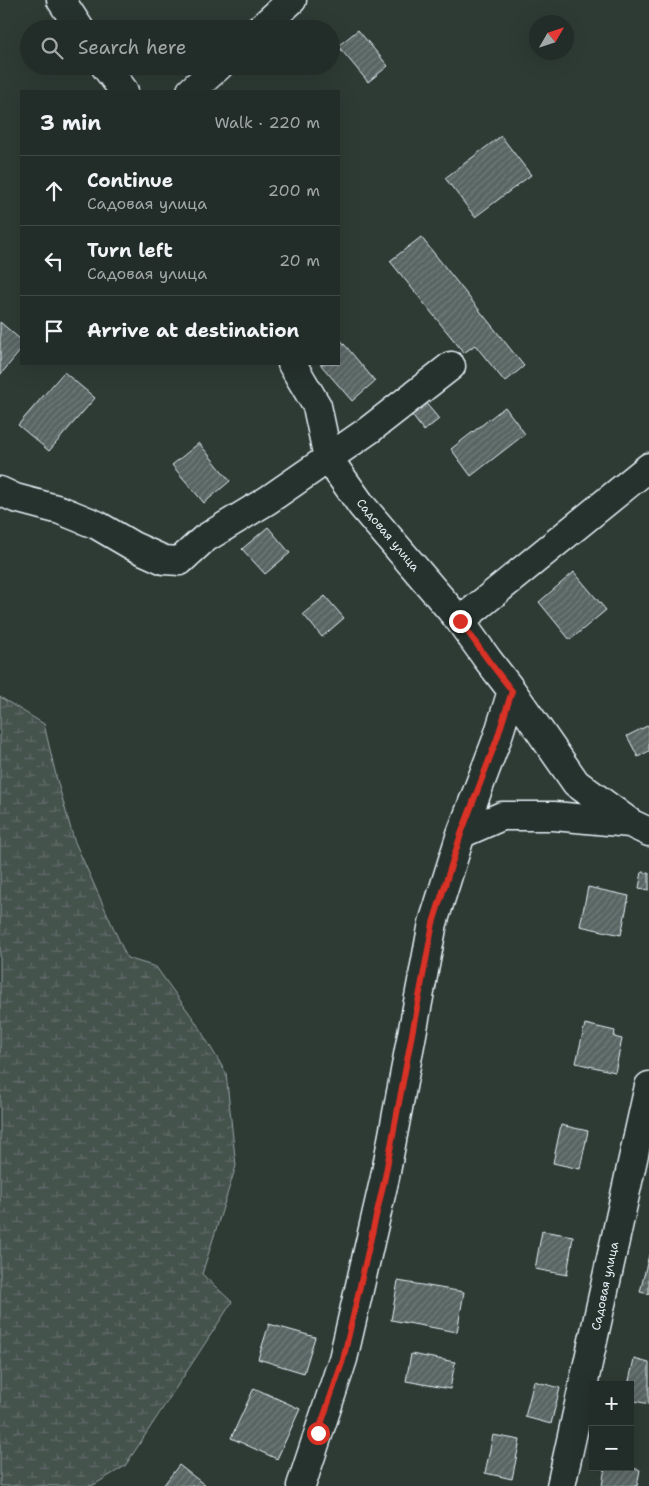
<!DOCTYPE html>
<html lang="en">
<head>
<meta charset="utf-8">
<style>
  :root { --surface:#222c28; --page:#2e3834; --text:#f1f3f6; --muted:#a2a7a8; --line:#3f4845 }
  body { margin:0; font-family:"Shantell Sans",sans-serif; background:var(--page); color:var(--text) }
  .controls { position:absolute; right:15px; bottom:15px; display:grid; overflow:hidden; border-radius:0px; box-shadow:0 5px 20px #0002 }
  .controls button { width:45px; height:45px; display:grid; place-items:center; padding:0; border:0; border-bottom:1px solid var(--line); background:var(--surface); color:var(--text); font:25px sans-serif }
  .compass { position:absolute; left:529px; top:15px; width:45px; height:45px; border-radius:50%; background:var(--surface); box-shadow:0 5px 20px #0002; rotate:51deg }
  .stop { position:absolute; width:15px; height:15px; margin:-11px; border:4px solid #d93025; border-radius:50%; background:#fff }
  .stop.end { background:#d93025; border-color:#fff; box-shadow:0 1px 5px #0008 }
  .list { margin:0; padding:0; list-style:none }
  h2 { display:flex; justify-content:space-between; align-items:center; height:65px; margin:0; padding:0 20px; font-size:21px }
  h2 small { font-size:16px; font-weight:400; color:var(--muted) }
  .list li { display:grid; grid-template-columns:32px 1fr auto; gap:15px; align-items:center; box-sizing:border-box; height:70px; padding:0 20px; border-top:1px solid var(--line) }
  .list b { display:block; font-size:19px; white-space:nowrap }
  .list p { margin:0; font-size:16px; white-space:nowrap; color:var(--muted) }
  .list em { font-size:16px; font-style:normal; color:var(--muted) }
  .icon { flex:none; width:28px; height:28px; fill:none; stroke:currentColor; stroke-width:2; stroke-linecap:round; stroke-linejoin:round }
  .map { position:relative; flex:none; width:649px; height:1486px; overflow:hidden }
  .search { position:absolute; background:var(--surface); box-shadow:0 5px 20px #0002; left:20px; top:20px; width:320px; height:55px; display:flex; align-items:center; gap:12px; box-sizing:border-box; padding:0 18px; border-radius:28px; color:var(--muted); font-size:19px }
  .panel { position:absolute; background:var(--surface); box-shadow:0 5px 20px #0002; left:20px; top:90px; width:320px; height:275px; border-radius:0px }
  .map>svg:first-child { display:block }
  .wetland { fill:url(#wetland-marsh); stroke:#96a2a3 }
  .building { fill:url(#building-hatch); stroke:#e8f1f8 }
  .lines { fill:none; stroke-linecap:round; stroke-linejoin:round }
  .minor-casing { stroke:#e8f1f8; stroke-width:31 }
  .minor { stroke:#26332d; stroke-width:28 }
  .route { stroke:#d93025; stroke-width:6 }
  .labels { text-anchor:middle; stroke-width:4; stroke-linejoin:round; paint-order:stroke }
  .street-label { font-size:12px; fill:#e8f1f8; stroke:#26332d }
</style>
</head>
<body>
<div class="map">
<svg width="649" height="1486" viewBox="0 0 649 1486">
  <defs>
    <pattern id="wetland-marsh" width="20" height="14" patternUnits="userSpaceOnUse" patternTransform="scale(1.25)"><rect width="20" height="14" fill="#45524e"/><path d="M1 5h8M5 5V1M11 12h8M15 12V8" fill="none" stroke="#606b68"/></pattern>
    <pattern id="building-hatch" width="6" height="6" patternUnits="userSpaceOnUse" patternTransform="scale(1.25)"><rect width="6" height="6" fill="#596563"/><path d="M-1 1l2-2M0 6l6-6M5 7l2-2" fill="none" stroke="#717c7a"/></pattern>
  </defs>
  <rect width="100%" height="100%" fill="#2e3b35"/>
  <filter id="ink" filterUnits="userSpaceOnUse"><feTurbulence type="fractalNoise" baseFrequency=".02" numOctaves="2"/><feDisplacementMap in="SourceGraphic" scale="10" xChannelSelector="R" yChannelSelector="G"/><feConvolveMatrix kernelMatrix="1 2 1 2 8 2 1 2 1" color-interpolation-filters="sRGB"/></filter>
  <g filter="url(#ink)">
    <path class="wetland" d="M0,697L44,724L57,780L74,840L127,958L156,967L195,1021L226,1073L236,1166L202,1274L232,1302L125,1466L92,1486H0Z"/>
    <path class="building" d="M358,30L388,66L368,82L338,46Z
      M501,136L531,175L475,217L445,178Z
      M421,237L524,366L505,382L475,345L464,353L390,261Z
      M0,322L21,340V350L0,375Z
      M339,338L375,381L352,401L320,364H339Z
      M64,372L95,398L49,451L18,425Z
      M415,390L439,419L424,431L401,401Z
      M505,407L525,434L471,476L451,449Z
      M199,443L230,481L204,503L172,465Z
      M268,527L290,553L265,574L242,549Z
      M574,572L606,610L570,640L539,602Z
      M325,596L344,618L322,637L303,614Z
      M649,725V751L638,757L627,736Z
      M642,872L649,873V890L639,888Z
      M588,887L629,896L621,935L580,926Z
      M585,1024L615,1031L614,1037L622,1039L615,1072L576,1063Z
      M561,1125L588,1131L580,1169L553,1163Z
      M542,1231L573,1236L567,1275L535,1269Z
      M649,1255V1294L640,1292Z
      M398,1281L464,1292L457,1332L391,1320Z
      M269,1324L315,1337L304,1373L258,1359Z
      M411,1354L455,1362L450,1389L406,1381Z
      M634,1359L649,1363V1404L630,1400V1385H628Z
      M534,1381L560,1388L551,1424L525,1417Z
      M254,1388L300,1409L277,1459L231,1438Z
      M493,1435L520,1440L512,1479L485,1473Z
      M179,1465L206,1486H163Z
      M605,1467H628L640,1470L637,1486H602Z"/>
    <g class="lines">
      <g class="minor-casing">
        <path id="minor" d="M61,0L80,29
          M260,29L292,0
          M105,66L124,91
          M191,91L219,66
          M292,364L317,406L328,458L362,506L460,621L488,660L512,691L576,783L632,824L649,832
          M0,491L15,498L60,510L97,525L133,546L164,560L180,561L204,539L268,500L369,430L451,366
          M460,621L649,467
          M461,834L502,816H554L630,823
          M301,1486L343,1359L385,1177L433,923L461,834L497,739L512,691
          M561,1486L649,1086"/>
      </g>
      <use href="#minor" class="minor"/>
    </g>
  </g>
  <g class="lines" filter="url(#ink)">
    <path class="route" d="M318,1433L343,1360L385,1177L433,923L461,834L497,739L512,691L488,660L460,621"/>
  </g>
  <g class="labels">
    <g class="street-label">
      <text transform="translate(388 535) rotate(50)" y="4">Садовая улица</text>
      <text transform="translate(605 1286) rotate(-78)" y="4">Садовая улица</text>
    </g>
  </g>
</svg>
<div class="controls">
<button>+</button>
<button>−</button>
</div>
<svg class="compass" viewBox="-18 -18 36 36"><path d="M0-13l5 13h-10z" fill="#e53935"/><path d="M0 13l5-13h-10z" fill="#a2a7a8"/></svg>
<div class="stop" style="left:318px;top:1433px"></div>
<div class="stop end" style="left:460px;top:621px"></div>
<div class="search"><svg class="icon" aria-label="search" viewBox="0 0 24 24"><circle cx="10" cy="10" r="6"/><path d="M15 15l6 6"/></svg>Search here</div>
<section class="panel">
<h2>3 min<small>Walk · 220 m</small></h2>
<ul class="list">
<li><svg class="icon" aria-label="ahead" viewBox="0 0 24 24"><path d="M12 20V5M6 11l6-6 6 6"/></svg><div><b>Continue</b><p>Садовая улица</p></div><em>200 m</em></li>
<li><svg class="icon" aria-label="left" viewBox="0 0 24 24"><path d="M17 20v-9H6M10 6l-5 5 5 5"/></svg><div><b>Turn left</b><p>Садовая улица</p></div><em>20 m</em></li>
<li><svg class="icon" aria-label="arrive" viewBox="0 0 24 24"><path d="M6 21V4h12l-3 4 3 4H6"/></svg><div><b>Arrive at destination</b></div></li>
</ul>
</section>
</div>
</body>
</html>
